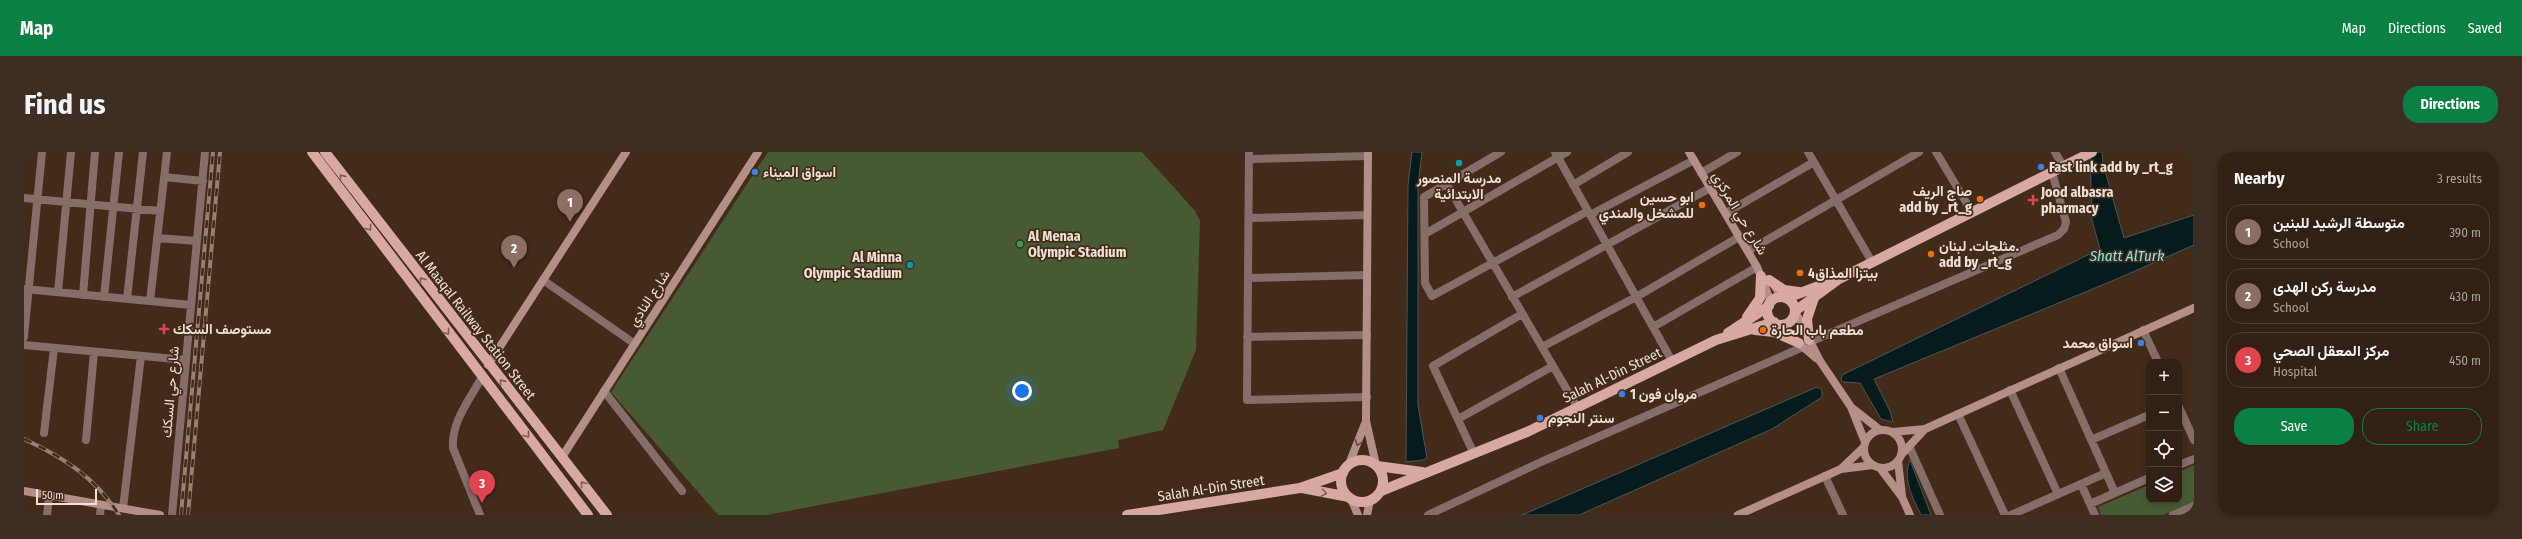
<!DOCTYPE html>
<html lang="en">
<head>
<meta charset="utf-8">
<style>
  :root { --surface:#322014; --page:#3d2d22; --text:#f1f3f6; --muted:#a8a3a0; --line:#4d3e34; --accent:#0b8043 }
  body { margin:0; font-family:"Fira Sans Condensed",Vazirmatn,sans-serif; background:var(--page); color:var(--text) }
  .controls { position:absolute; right:12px; bottom:12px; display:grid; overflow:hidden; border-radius:8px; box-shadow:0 2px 6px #0003 }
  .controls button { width:36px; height:36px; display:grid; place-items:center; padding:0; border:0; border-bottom:1px solid var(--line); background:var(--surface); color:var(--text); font:20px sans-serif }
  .scale { position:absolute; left:12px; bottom:10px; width:61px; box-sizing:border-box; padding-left:4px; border:2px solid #f0e0d6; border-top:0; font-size:11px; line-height:14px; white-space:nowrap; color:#f0e0d6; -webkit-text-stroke:3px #432b1a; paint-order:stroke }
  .you { position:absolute; left:998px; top:239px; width:14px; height:14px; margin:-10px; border:3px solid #fff; border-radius:50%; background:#1a73e8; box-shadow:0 0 0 6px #1a73e833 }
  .badge { display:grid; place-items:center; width:26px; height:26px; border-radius:50%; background:var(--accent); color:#fff; font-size:13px; font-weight:700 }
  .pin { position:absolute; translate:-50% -33px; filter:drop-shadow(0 1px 2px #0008) }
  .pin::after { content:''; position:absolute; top:21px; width:14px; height:12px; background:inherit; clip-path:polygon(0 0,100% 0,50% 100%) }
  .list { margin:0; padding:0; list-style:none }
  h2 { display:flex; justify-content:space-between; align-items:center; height:52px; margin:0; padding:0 16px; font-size:17px }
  h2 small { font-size:13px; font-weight:400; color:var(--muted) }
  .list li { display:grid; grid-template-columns:26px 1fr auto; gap:12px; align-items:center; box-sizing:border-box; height:56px; margin:0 8px 8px; padding:0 8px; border:1px solid var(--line); border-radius:16px }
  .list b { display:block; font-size:15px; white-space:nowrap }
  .list p { margin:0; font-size:13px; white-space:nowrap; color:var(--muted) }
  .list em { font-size:13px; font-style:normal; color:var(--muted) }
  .actions { display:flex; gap:8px; padding:12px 16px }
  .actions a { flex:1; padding:9px 0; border:1px solid var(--accent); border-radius:16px; text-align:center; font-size:14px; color:var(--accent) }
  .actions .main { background:var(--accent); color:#fff }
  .icon { flex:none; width:22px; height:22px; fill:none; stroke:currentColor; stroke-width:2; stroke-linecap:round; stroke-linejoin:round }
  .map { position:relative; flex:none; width:2170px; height:363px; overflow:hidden; border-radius:16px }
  header { display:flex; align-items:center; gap:24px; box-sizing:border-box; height:56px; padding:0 20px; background:var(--accent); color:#fff }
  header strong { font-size:19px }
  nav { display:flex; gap:22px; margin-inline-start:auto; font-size:14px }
  .intro { display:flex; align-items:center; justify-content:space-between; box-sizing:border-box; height:96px; padding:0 24px }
  h1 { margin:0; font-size:28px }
  .button { padding:10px 18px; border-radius:16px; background:var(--accent); color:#fff; font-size:14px; font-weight:700 }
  main { display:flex; gap:24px; padding:0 24px }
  aside { flex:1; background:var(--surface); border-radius:16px; box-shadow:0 2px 6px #0003 }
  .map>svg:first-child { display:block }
  .green { fill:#485a34 }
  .water { fill:#061b1c; stroke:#4c5654 }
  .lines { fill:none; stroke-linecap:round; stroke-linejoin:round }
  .street { stroke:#856e69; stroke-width:8 }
  .secondary { stroke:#b48f88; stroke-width:8 }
  .primary { stroke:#d8a9a0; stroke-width:10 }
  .rail-casing { stroke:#958173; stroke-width:4 }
  .rail { stroke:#432b1a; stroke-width:2.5; stroke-dasharray:8; stroke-linecap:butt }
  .oneway { stroke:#7f5d50 }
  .oneway2 { stroke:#65493b }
  .culture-dot { fill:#0f9aa8; stroke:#432b1a; stroke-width:1.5 }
  .shop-dot { fill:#3f7fe0; stroke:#432b1a; stroke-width:1.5 }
  .food-dot { fill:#e8710a; stroke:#432b1a; stroke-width:1.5 }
  .health-dot { fill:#e0444e; stroke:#432b1a; stroke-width:1.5 }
  .leisure-dot { fill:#2e9e5b; stroke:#432b1a; stroke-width:1.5 }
  .labels { text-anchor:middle; stroke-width:3.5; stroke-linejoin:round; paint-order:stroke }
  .poi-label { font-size:14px; font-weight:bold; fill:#f0e0d6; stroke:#432b1a; text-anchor:start }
  .street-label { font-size:14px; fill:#f0e0d6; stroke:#432b1a }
  .water-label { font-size:15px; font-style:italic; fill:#81e9f2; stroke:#432b1a }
</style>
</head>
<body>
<header>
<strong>Map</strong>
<nav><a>Map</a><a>Directions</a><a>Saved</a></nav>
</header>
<div class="intro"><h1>Find us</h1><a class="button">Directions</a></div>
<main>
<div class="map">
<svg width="2170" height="363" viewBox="0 0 2170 363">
  <rect width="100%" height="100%" fill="#432b1a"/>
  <path class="green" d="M744,0H1118L1171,59L1176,69L1172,198L1139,278L1094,288L1095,296L743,363H694L587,240Z
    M2170,313V350L2139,363H2077L2074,355L2125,333V348H2155V320Z"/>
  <path class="water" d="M1388,0H1398L1394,33V253L1403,306L1399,308L1382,310L1384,33Z
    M2066,0H2078L2079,12L2100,86L2170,63V93L2088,129L1850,227L1866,259L1869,270L1857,267L1836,231L1819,230L1817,228L1818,223L2076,97L2068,68Z
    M1793,235L1798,238V245L1748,277L1555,363H1498Z
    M1886,308L1907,363H1897C1889,346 1878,327 1886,308Z"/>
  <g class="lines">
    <path class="street" d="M1225,0L1223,248L1343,245
      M1477,0L1400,45L1401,131L1408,144L1564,59
      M1531,0L1648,209
      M1784,0L1848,110
      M1912,0L1948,60
      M2031,0L2039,14
      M1225,7L1344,4
      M1677,21L1713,0
      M140,25L179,29
      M1422,31L1553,255
      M1549,33L1604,0
      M0,46L136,59
      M1702,61L1790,10
      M1566,63L1670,8
      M1225,66L1343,63
      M1401,82L1543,0
      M133,86L173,89
      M1724,99L1895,0
      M1224,126L1343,123
      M519,128L611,192
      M1,137L167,153
      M34,140L47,0
      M59,143L71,0
      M80,145L95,0
      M1488,145L1686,36
      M103,147L119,0
      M126,149L143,0
      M1629,175L1733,115
      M2119,178L2134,210
      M0,185L18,0
      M1223,185L1343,183
      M1786,190L2034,83L2040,77L2042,70L2028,20
      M0,193L162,208
      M1518,195L1612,145L1715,85
      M2035,216L2091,341
      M1986,238L2034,342
      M580,239L658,339
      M2155,255L2170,288
      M1934,262L1981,363
      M1434,267L1529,214
      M20,281L30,196
      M62,288L70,200
      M2067,288L2125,263
      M1885,294L1916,363
      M1450,302L1409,214L1498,162
      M2155,313L2170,307
      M1801,324L1819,363
      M2057,332L2071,363
      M2066,352L2125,326
      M99,356L117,204
      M23,363L25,344
      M76,363L77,354
      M148,363L181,0
      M456,363L429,296C427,270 446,247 458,225
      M1404,363L1517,310L1779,195
      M1987,363L2082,321
      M2149,363L2170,354"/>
    <path class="secondary" d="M1344,0L1342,269L1352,313
      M1665,0L1733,115L1747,150
      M1749,132L1758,145
      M1771,159L1796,209L1827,255L1841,290
      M1751,171L1792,206
      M464,213L602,0
      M1828,256L1856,278
      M1840 297a19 19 0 1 1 38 0a19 19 0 1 1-38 0Z
      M1869,280L1901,277L2170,156
      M1877,303L1901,277
      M538,305L734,0
      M1874,309L1878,344
      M1325,312L1342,269
      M1856,316L1878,345L1886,363
      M1817,317L1840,295
      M0,339L136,363
      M1327,347L1334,363
      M1343,363L1346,348
      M1714,363L1817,317L1849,313"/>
    <path class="primary" d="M288,0L564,363
      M301,0L583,363
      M1745,128L1760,138L1775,140
      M1743 159a14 14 0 1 1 28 0a14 14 0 1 1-28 0Z
      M1763,146L1808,129
      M1771,159L1815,127L2068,0
      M1723,165L1736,146L1737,124
      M1731,178L1750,180L1775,191
      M1704,181L1745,154
      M1785,188L1783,167L1790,146
      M1317 329a21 21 0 1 1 42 0a21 21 0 1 1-42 0Z
      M1353,314L1398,320
      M1278,336L1325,345
      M1357,339L1503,280L1692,188L1750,170
      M1103,363L1276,336L1319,321"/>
    <g class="rail-casing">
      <path id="rail" d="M0,287C39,305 72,326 95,363
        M157,363L189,0
        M164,363L196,0"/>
    </g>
    <use href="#rail" class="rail"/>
  </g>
  <defs><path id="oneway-chevron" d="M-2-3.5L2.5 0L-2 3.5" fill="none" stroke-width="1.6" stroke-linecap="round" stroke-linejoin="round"/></defs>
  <g class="oneway">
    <use href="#oneway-chevron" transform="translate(318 25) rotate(-128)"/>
    <use href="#oneway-chevron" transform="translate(345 76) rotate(53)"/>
    <use href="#oneway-chevron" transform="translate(398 128) rotate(-128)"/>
    <use href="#oneway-chevron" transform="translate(423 180) rotate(53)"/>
    <use href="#oneway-chevron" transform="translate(478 230) rotate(-129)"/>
    <use href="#oneway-chevron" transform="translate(503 283) rotate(52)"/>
    <use href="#oneway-chevron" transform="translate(559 332) rotate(-128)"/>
    <use href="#oneway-chevron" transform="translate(1300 341) rotate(10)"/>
  </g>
  <use class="oneway2" href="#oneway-chevron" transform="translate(1334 291) rotate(111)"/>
  <g class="culture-dot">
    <circle cx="1435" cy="11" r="4"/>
    <circle cx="886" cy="113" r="4"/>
  </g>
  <g class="shop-dot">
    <circle cx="2017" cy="15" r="4"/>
    <circle cx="731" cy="20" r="4"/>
    <circle cx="2117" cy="191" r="4"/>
    <circle cx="1598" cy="242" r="4"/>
    <circle cx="1516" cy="266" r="4"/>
  </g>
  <g class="food-dot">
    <circle cx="1956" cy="47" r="4"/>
    <circle cx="1678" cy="53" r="4"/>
    <circle cx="1907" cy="102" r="4"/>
    <circle cx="1776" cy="121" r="4"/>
    <circle cx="1739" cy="178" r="4"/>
  </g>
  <g class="health-dot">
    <path d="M2007 42h4v4h4v4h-4v4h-4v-4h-4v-4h4z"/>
    <path d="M138 171h4v4h4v4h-4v4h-4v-4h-4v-4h4z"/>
  </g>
  <circle class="leisure-dot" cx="996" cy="92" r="4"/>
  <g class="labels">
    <g class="poi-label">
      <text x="2025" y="20">Fast link add by _rt_g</text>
      <text x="739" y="25">اسواق الميناء</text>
      <text x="1435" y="31" text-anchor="middle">مدرسة المنصور<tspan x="1435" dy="16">الابتدائية</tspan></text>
      <text x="1948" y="44" text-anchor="end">صاج الريف<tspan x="1948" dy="16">add by _rt_g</tspan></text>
      <text x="2017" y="45">Jood albasra<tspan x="2017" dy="16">pharmacy</tspan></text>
      <text x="1670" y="50" text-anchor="end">ابو حسين<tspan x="1670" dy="16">للمشخل والمندي</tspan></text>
      <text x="1004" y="89">Al Menaa<tspan x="1004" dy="16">Olympic Stadium</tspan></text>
      <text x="1915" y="99">مثلجات. لبنان.<tspan x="1915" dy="16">add by _rt_g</tspan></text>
      <text x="878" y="110" text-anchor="end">Al Minna<tspan x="878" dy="16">Olympic Stadium</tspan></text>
      <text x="1784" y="126">بيتزا المذاق4</text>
      <text x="149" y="182">مستوصف السكك</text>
      <text x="1747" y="183">مطعم باب الحارة</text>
      <text x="2109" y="196" text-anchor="end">اسواق محمد</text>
      <text x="1606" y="247">مروان فون 1</text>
      <text x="1524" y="271">سنتر النجوم</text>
    </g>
    <g class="street-label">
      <text transform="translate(1716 61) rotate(59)" y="5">شارع حي المركزي</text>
      <text transform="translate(625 146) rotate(-57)" y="5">شارع النادي</text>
      <text transform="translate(452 173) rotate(52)" y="5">Al Maaqal Railway Station Street</text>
      <text transform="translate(1588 223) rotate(-26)" y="5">Salah Al-Din Street</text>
      <text transform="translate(146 240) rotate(-85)" y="5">شارع حي السكك</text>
      <text transform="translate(1187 336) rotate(-9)" y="5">Salah Al-Din Street</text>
    </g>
    <g class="water-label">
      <text x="2103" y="109">Shatt AlTurk</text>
    </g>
  </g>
</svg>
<div class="controls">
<button>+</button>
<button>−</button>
<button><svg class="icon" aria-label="locate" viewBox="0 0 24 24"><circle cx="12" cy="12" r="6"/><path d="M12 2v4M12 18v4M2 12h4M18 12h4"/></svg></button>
<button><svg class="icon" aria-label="layers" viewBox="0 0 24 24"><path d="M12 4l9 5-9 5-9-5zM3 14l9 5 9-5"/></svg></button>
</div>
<div class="scale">50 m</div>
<div class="you"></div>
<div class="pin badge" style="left:546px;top:70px;background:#8d6e63">1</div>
<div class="pin badge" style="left:490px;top:116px;background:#8d6e63">2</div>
<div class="pin badge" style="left:458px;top:351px;background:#e0444e">3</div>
</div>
<aside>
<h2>Nearby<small>3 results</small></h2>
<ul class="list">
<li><span class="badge" style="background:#8d6e63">1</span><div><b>متوسطة الرشيد للبنين</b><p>School</p></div><em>390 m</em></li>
<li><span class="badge" style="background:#8d6e63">2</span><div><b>مدرسة ركن الهدى</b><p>School</p></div><em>430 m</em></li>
<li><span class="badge" style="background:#e0444e">3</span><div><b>مركز المعقل الصحي</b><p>Hospital</p></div><em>450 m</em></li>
</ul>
<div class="actions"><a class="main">Save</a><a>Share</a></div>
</aside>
</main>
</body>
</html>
